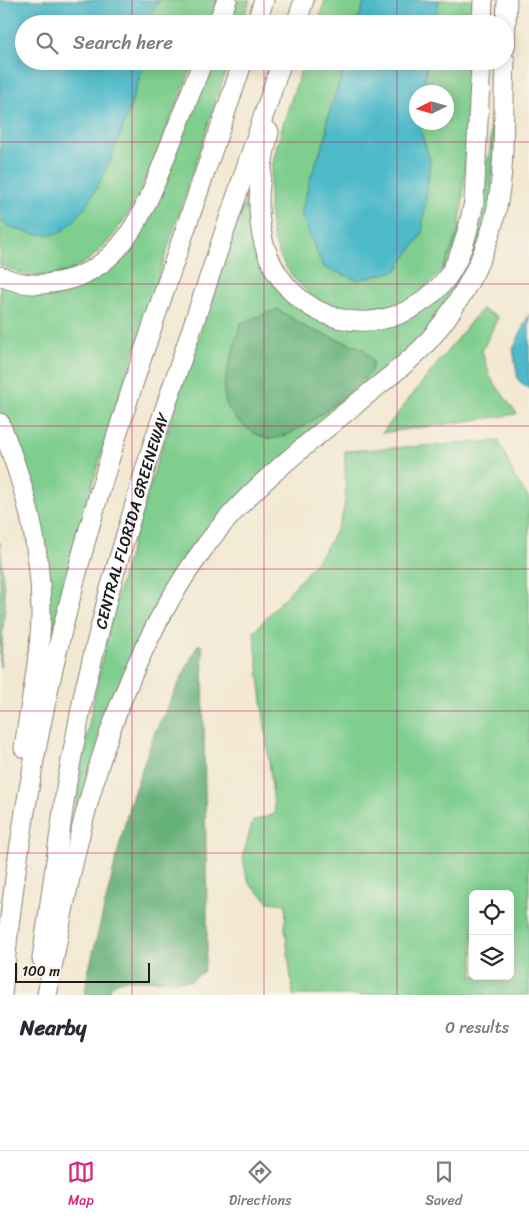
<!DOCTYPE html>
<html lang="en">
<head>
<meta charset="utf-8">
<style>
  :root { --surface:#fff; --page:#f7f7f7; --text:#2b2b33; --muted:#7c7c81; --line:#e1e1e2; --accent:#db2777 }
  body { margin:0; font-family:Sriracha,sans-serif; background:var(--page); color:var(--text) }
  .controls { position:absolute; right:15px; bottom:15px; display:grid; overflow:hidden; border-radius:8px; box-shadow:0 2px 12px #0003 }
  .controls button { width:45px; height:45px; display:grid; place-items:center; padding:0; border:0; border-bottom:1px solid var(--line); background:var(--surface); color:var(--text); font:25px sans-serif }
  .compass { position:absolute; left:409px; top:85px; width:45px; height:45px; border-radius:50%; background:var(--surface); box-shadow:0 2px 12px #0003; rotate:265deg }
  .scale { position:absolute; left:15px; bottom:12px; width:135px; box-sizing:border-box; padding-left:5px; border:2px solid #1c1c1c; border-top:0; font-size:14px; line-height:18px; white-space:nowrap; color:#1c1c1c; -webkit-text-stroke:4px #f7f3e8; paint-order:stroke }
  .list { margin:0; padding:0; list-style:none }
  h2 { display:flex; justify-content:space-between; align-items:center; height:65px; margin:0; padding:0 20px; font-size:21px }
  h2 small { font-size:16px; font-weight:400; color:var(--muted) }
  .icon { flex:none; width:28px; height:28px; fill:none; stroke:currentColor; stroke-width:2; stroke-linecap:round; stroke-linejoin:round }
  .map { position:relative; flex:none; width:529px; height:995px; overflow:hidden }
  .search { position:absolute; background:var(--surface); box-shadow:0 2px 12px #0003; left:15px; right:15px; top:15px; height:55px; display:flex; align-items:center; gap:12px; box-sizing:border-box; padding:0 18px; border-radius:28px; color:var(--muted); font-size:19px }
  .sheet { height:155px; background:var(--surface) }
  nav { display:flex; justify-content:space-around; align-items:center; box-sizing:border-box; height:70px; border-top:1px solid var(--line); background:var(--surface); font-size:14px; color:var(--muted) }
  nav a { display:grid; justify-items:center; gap:2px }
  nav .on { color:var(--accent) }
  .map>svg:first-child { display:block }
  .green { fill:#7ece8e; stroke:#4d7555; fill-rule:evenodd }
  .forest { fill:#66b179; stroke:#41664a }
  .water { fill:#4ebac9; stroke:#356b72 }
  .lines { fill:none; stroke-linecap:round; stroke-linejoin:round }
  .highway-casing { stroke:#888276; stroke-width:21 }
  .highway { stroke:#fff; stroke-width:19 }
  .grid { fill:none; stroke:#c2185b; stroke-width:1; stroke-opacity:0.55 }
  .labels { text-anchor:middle; stroke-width:4.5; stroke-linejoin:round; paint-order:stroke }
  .street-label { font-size:16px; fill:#1c1c1c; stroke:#f7f3e8 }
</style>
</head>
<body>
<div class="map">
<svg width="529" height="995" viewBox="0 0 529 995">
  <rect width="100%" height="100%" fill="#f7f3e8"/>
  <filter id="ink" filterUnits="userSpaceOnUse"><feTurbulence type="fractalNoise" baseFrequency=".02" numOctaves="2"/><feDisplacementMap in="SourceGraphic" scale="10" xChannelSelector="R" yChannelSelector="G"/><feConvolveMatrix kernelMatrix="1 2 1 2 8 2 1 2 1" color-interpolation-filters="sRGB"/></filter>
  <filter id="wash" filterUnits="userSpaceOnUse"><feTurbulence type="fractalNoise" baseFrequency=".0096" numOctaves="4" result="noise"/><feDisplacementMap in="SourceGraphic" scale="20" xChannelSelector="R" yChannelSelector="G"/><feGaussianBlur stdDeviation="1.12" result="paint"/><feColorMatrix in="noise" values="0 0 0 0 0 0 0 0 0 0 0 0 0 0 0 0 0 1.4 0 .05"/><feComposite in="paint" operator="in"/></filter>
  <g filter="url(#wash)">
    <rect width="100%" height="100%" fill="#f3e8d1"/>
    <path class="green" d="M160,0H219L210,24H147L146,20Z
      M233,0H250L242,24H223Z
      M325,0H365L357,24H317Z
      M439,0H473L472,24H433Z
      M145,61H194C184,87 173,113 163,139C136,206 92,310 0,265V219L4,224L118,142Z
      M209,61H229L105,441L70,562L40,686L43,645L16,451L0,413V284L114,263Z
      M304,61H346L327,120V134L310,179L430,160L420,129L421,123L446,122V92H424L427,61H470L473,81C470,104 467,128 466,152C463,187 465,228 447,260C398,349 281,319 270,219C264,165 288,112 304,61Z
      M497,98L491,201L478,251L441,318L184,568L78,819L73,820C84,751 95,684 112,616C150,470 203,327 251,184L254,231L319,320L429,305L490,153L491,123ZM277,309L307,328L364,349L371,372C345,397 306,433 269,439Z
      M481,309L498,317L482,351L490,377L517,414L382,433Z
      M499,441L515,478L529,498V995H293L285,928L286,904L269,902L250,885L245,871L243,855L253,821L275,814L254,632C284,595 326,561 342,516C348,500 344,469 345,451ZM473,894H510V976H473Z
      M0,542L5,602L0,667Z"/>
    <path class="forest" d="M277,309L307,328L364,349L373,362L371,372C352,390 297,439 270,439C261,438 250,431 243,425C232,416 226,408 224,393C223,378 237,339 241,323Z
      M198,644L202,646L203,671L207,909V951L204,971L191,981L124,980C114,982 111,986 107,995H85L87,977L130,803L154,734Z"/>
    <path class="water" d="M0,0H160L146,20L147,24H24V61H145C129,108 103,204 61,232C53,236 35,235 27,232C18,229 6,227 0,219Z
      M365,0H439V2L433,24H357Z
      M346,61H427L424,92H416V122L421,123L420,130L430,160L422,234L396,271L358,280L323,267L301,214L310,179L327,134V120Z
      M529,314V389L518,380L513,349Z"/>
  </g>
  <g filter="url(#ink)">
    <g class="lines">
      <g class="highway-casing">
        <g id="highway">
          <path d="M217,24L227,0"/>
          <path d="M256,24L264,0"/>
          <path d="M296,24L304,0"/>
          <path d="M482,24L483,0"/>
          <path d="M505,47L507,0"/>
          <path d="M269,132C260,168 254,208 264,244C288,325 383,348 441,285C461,263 468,231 474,202L481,61"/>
          <path d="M0,276C16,283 35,286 52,283C123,274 146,208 168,150C180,121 191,91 203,61"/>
          <path d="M0,423C25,485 42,548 41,616C40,660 30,704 24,748"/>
          <path id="s1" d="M42,959L67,782L85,688L109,592L151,450L282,61"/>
          <path d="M2,995C14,856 38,719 74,584C120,407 185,234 243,61"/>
          <path d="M47,995C76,838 106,684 201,552C244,491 305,446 362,399C382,382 406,365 424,346C453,313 476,276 490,234C508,180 502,118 505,61"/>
        </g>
      </g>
      <use href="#highway" class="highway"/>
    </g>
  </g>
  <path class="grid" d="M132,0V24M264,0V24M397,0V24M132,61V995M264,61V995M397,61V995M0,142H529M0,284H529M0,426H529M0,569H529M0,711H529M0,853H529"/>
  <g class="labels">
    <g class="street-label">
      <text dy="6" stroke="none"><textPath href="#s1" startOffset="448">CENTRAL FLORIDA GREENEWAY</textPath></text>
    </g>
  </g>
</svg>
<div class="controls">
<button><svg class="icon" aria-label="locate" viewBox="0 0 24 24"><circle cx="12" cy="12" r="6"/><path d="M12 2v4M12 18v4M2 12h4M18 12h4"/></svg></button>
<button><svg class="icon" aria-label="layers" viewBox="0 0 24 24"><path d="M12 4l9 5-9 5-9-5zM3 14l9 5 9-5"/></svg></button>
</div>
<svg class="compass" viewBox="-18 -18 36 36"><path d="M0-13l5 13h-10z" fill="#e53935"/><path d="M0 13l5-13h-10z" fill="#7c7c81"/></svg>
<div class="scale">100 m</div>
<div class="search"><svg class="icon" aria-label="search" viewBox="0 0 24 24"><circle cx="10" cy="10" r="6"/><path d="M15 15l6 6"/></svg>Search here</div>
</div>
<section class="sheet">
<h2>Nearby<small>0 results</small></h2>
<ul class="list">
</ul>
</section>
<nav>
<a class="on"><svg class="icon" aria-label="map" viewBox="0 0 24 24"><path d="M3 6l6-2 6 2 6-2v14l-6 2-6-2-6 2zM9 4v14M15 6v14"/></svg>Map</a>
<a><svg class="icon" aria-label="directions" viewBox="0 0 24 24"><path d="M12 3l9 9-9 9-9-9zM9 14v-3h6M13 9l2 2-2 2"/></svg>Directions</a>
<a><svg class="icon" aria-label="saved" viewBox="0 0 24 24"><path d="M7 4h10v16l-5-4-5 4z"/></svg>Saved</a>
</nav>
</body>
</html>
